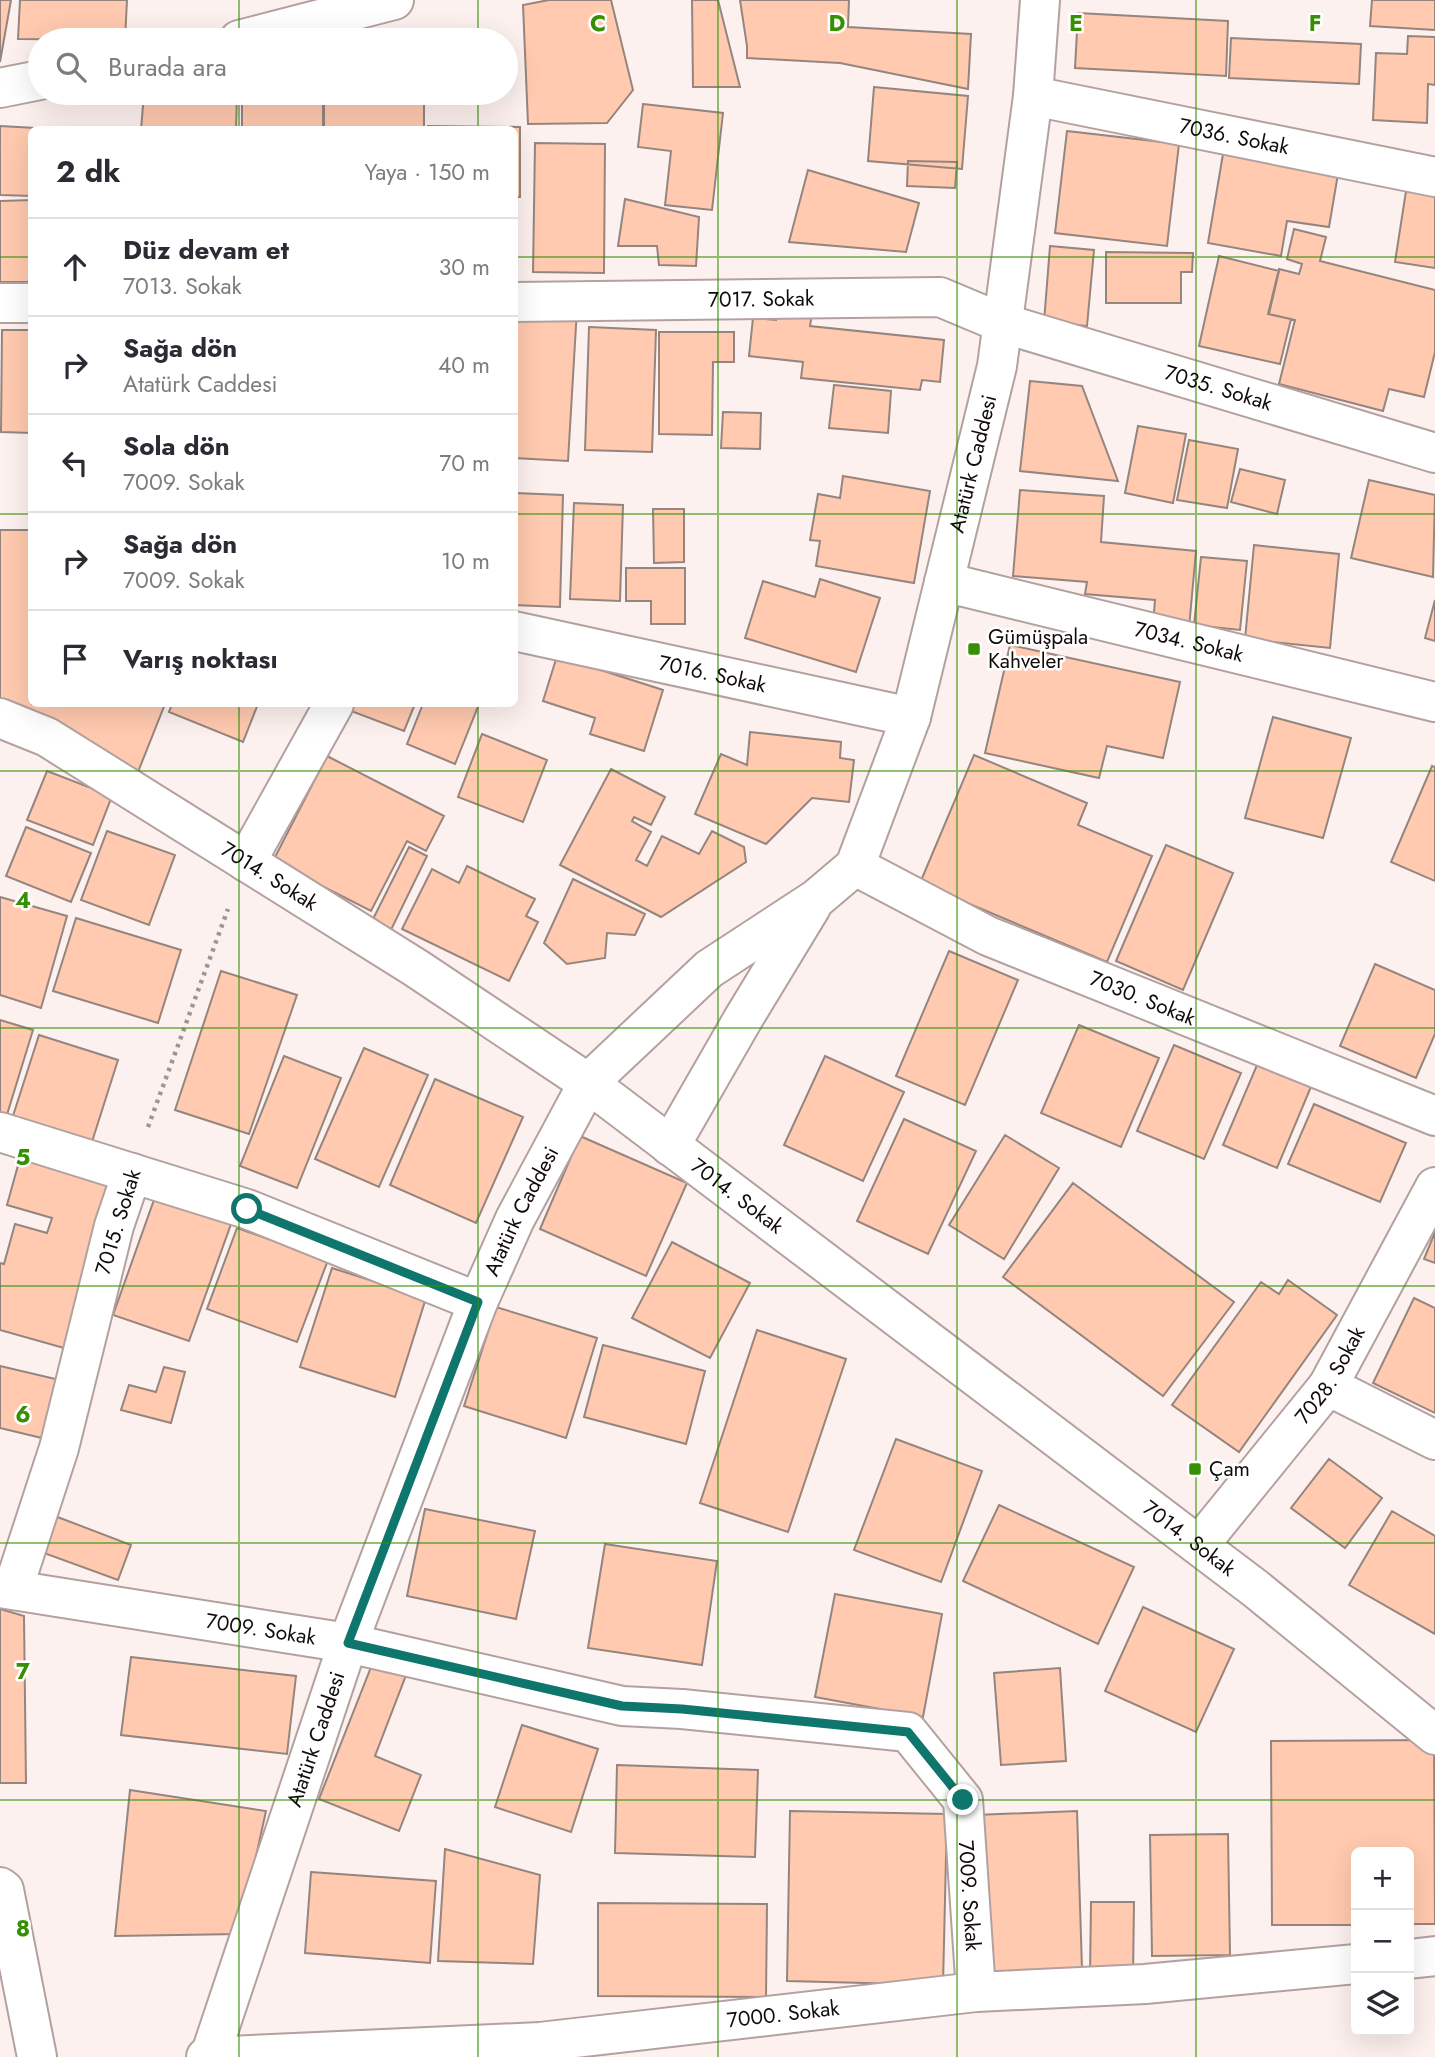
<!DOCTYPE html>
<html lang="tr">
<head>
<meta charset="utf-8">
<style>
  :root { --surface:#fff; --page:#f7f7f7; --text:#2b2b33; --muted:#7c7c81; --line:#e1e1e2 }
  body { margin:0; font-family:Jost,sans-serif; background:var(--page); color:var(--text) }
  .controls { position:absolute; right:21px; bottom:21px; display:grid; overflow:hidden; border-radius:10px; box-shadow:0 7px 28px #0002 }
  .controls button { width:63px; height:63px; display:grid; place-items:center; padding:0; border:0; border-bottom:2px solid var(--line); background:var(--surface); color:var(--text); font:35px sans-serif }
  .stop { position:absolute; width:21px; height:21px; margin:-16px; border:5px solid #0f766e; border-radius:50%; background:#fff }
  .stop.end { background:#0f766e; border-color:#fff; box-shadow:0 2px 7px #0008 }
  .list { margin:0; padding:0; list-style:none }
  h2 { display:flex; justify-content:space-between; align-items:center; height:91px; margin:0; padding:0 28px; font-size:30px }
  h2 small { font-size:23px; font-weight:400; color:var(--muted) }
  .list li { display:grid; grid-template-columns:46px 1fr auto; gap:21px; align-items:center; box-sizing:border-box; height:98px; padding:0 28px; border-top:2px solid var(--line) }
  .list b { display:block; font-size:26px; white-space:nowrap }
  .list p { margin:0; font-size:23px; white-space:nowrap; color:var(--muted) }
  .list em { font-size:23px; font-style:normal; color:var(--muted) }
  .icon { flex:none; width:38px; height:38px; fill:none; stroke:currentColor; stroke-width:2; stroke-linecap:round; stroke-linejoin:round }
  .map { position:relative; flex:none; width:1435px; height:2057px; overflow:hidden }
  .search { position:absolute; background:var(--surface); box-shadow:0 7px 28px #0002; left:28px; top:28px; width:490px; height:77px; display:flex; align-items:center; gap:18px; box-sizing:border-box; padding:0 24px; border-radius:38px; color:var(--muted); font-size:26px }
  .panel { position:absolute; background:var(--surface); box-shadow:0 7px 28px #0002; left:28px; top:126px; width:490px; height:581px; border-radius:10px }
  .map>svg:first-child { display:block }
  .building { fill:#ffcaaf; stroke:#95857e; stroke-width:2 }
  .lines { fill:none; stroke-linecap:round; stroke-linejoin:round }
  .minor-casing { stroke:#b3a19f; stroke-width:42 }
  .major-casing { stroke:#b3a19f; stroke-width:42 }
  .path { stroke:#9f9594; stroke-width:4.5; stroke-dasharray:3.5 5; stroke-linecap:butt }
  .minor { stroke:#fff; stroke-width:38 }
  .major { stroke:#fff; stroke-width:38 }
  .route { stroke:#0f766e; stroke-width:9 }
  .grid { fill:none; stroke:#359003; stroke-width:2; stroke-opacity:0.55 }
  .poi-dot { fill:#359003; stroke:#fff; stroke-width:2.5 }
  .labels { text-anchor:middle; stroke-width:5; stroke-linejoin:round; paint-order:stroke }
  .street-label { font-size:21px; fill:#110b0a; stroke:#fff }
  .poi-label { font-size:21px; fill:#110b0a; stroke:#fff; text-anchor:start }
  .grid-label { font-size:23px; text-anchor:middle; font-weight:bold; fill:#359003; stroke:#fff; stroke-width:5; stroke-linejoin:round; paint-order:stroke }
</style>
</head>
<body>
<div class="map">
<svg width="1435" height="2057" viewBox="0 0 1435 2057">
  <rect width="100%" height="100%" fill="#fdf1ef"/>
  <path class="building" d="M0,0H11L0,62Z
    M20,0H127L125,40L18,39Z
    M549,0H611L633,90L607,123L528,124L523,5Z
    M692,0H718L740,87H693Z
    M740,0H849L848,27L971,34L968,89L840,63L747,58V46Z
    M1372,0H1435V30L1370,26Z
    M1078,13L1228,21L1226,76L1075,68Z
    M1408,36L1435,37V85L1428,84L1427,123L1373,120L1376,53L1407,54Z
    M1231,38L1361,44L1359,84L1229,78Z
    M874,87L968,96L962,169L868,161Z
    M144,93H237L236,130H141Z
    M242,93H323V130H242Z
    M324,93H424V130H324Z
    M643,104L723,113L712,210L665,205L671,151L638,147Z
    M0,126L54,129L32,130V196L0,195Z
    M428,126L520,127V197H514V130H428Z
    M1067,131L1179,144L1167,246L1055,233Z
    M535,143L605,144L604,273L533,272Z
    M1224,148L1339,168L1329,227L1287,221L1281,256L1208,243Z
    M908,161L957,162L955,188L907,186Z
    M808,170L919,203L906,252L789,242Z
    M1406,191L1435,195V268L1395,262Z
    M625,199L699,217L696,266L659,265L657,246H618Z
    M32,200V282H0V201Z
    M1294,229L1326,237L1320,261L1435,290V352L1424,397L1389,389L1383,411L1279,384L1295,320L1268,314L1279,269L1299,274L1302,264L1287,259Z
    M1050,246L1094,250L1087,326L1044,322Z
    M1106,252L1193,253L1192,272H1181V303H1106Z
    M1219,256L1279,271L1269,314L1291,319L1280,364L1199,346Z
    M514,306L577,309L568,461L514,458Z
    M778,309L812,313L810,326L944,340L940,382L922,380L920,390L801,378L803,362L749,356L753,318L776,320Z
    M589,327L656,330L652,452L585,450Z
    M2,330H32V433L1,432Z
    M659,332H734V362H713L712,435L659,434Z
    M1030,381L1082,386L1118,481L1020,471Z
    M834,385L891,391L888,433L829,428Z
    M723,412L761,413L760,449L721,448Z
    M1138,426L1186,434L1173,503L1125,493Z
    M1189,440L1238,449L1227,508L1177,500Z
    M1240,469L1285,480L1277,514L1231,502Z
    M843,476L930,491L914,583L816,566L820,541L810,540L818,494L840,498Z
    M1369,480L1435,495L1433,577L1351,558Z
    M1020,490L1104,496L1101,542L1196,551L1189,628L1153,625L1155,600L1085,594L1087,582L1013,576Z
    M515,493L563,495L560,607L514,605Z
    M574,503L623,505L620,601L570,599Z
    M653,509H684V562L654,563Z
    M0,530H32V704H165L138,772L0,711Z
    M1254,545L1339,554L1330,648L1245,639Z
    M1201,557L1247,561L1240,630L1194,625Z
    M626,568H685V624H651V601H626Z
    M820,579L880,598L856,672L745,638L763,581L815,597Z
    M1435,600V641L1425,638Z
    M1010,645L1180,682L1163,758L1107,746L1099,778L985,753Z
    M557,656L663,690L644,751L590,734L595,718L543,701Z
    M172,704H258L243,742L169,712Z
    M354,704H415L404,731L351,711Z
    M423,704H479L455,764L407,744Z
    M1273,717L1351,738L1323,838L1245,818Z
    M750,732L841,742L840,758L854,760L849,802L812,798L766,844L695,814L721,754L747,765Z
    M482,734L547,760L523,822L458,797Z
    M974,755L1087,803L1078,825L1152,856L1107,962L920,883Z
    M327,756L444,816L426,851L407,841L371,911L273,861Z
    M1432,766L1435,767V881L1391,862Z
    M611,769L665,797L651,825L634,817L632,821L651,832L636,860L647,866L662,836L699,854L712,831L744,847L746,862L661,917L560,865Z
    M47,771L112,796L93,845L27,820Z
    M26,827L91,853L71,902L6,876Z
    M107,831L175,855L149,925L81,900Z
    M1166,845L1233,873L1183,990L1116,961Z
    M409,847L427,856L390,932L371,923Z
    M467,866L535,899L526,916L538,922L509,981L402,929L432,869L459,883Z
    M573,879L645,914L635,935L607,933L605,958L567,964L544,943Z
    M0,897L67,916L41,1008L0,995Z
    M76,918L181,950L158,1023L53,991Z
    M949,951L1018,980L965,1105L896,1076Z
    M1375,964L1435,990V1034L1416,1078L1340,1046Z
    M221,971L297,995L249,1134L175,1110Z
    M0,1020L33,1030L5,1121L0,1120Z
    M1079,1025L1159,1058L1121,1147L1041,1113Z
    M39,1035L118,1060L90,1148L11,1122Z
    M1174,1045L1241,1073L1204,1159L1137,1131Z
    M364,1048L428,1075L379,1187L315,1159Z
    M284,1056L341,1078L297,1188L240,1166Z
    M825,1056L904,1092L863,1181L784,1145Z
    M1260,1058L1313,1082L1277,1168L1223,1145Z
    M435,1079L523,1117L476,1223L390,1185Z
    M1314,1104L1406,1143L1380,1202L1288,1164Z
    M904,1119L976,1151L928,1254L857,1221Z
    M1005,1135L1059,1168L1004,1259L949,1225Z
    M580,1136L687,1183L646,1276L540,1229Z
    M20,1158L117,1185L71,1350L0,1330V1263L4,1264L15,1224L47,1233L52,1218L7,1205Z
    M1073,1183L1234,1302L1163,1396L1003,1277Z
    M155,1197L231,1224L189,1341L113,1315Z
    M237,1228L328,1260L297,1342L207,1309Z
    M1435,1232V1263L1424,1259Z
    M672,1242L750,1283L710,1358L632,1318Z
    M332,1268L426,1298L395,1397L300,1367Z
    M1288,1280L1337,1315L1239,1452L1172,1405L1261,1282L1279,1294Z
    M1414,1298L1435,1308V1413L1373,1383Z
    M496,1307L597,1338L566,1438L464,1406Z
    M757,1330L846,1359L788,1532L700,1503Z
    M603,1345L705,1371L686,1444L584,1417Z
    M0,1366L64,1381L50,1440L0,1428Z
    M164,1367L185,1372L171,1423L121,1410L129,1385L156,1392Z
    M896,1439L982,1471L941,1582L854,1550Z
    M1329,1459L1382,1498L1345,1548L1291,1508Z
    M999,1505L1134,1567L1098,1644L963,1581Z
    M425,1509L535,1531L516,1619L407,1596Z
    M1392,1511L1435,1536V1634L1349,1585Z
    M47,1513L131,1545L118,1580L33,1549Z
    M605,1544L717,1561L702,1665L588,1648Z
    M835,1594L942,1614L923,1717L815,1697Z
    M1143,1607L1234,1649L1196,1732L1105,1691Z
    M0,1609L24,1616L26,1783H0Z
    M131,1657L296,1676L287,1754L121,1735Z
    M375,1657L408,1670L375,1756L421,1775L399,1831L319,1799Z
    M1060,1668L1066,1761L1001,1765L994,1673Z
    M522,1725L598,1749L571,1832L495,1807Z
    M1434,1740L1435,1924H1409V1852H1356V1925H1272L1271,1741Z
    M617,1765L758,1770L755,1857L615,1853Z
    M130,1790L266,1811L239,1934L115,1936Z
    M790,1811L947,1814L943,1985L787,1981Z
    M1077,1811L1082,1969L980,1972L975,1815Z
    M1228,1834L1230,1955L1152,1956L1150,1835Z
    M445,1849L540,1875L533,1964L438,1961Z
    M311,1872L436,1881L430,1963L305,1953Z
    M1091,1902H1134L1133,1977H1090Z
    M598,1903L767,1904L766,1997L598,1996Z"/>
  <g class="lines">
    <g class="minor-casing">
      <g id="minor">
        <path d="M239,40L394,0"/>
        <path d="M0,88L40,80"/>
        <path id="s1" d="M1033,96L1435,177"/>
        <path id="s2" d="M514,302L940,297L1002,323L1435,453"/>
        <path d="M0,303H32"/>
        <path id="s3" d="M944,582L1435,702"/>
        <path id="s4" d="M514,631L911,717"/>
        <path id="s5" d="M0,718L47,737L416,968L588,1083L1256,1589L1435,1735"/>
        <path d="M246,862L334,704"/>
        <path id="s6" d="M855,866L988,936L1435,1116"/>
        <path d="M0,1132L247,1209L478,1302"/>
        <path d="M1328,1386L1435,1440"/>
        <path id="s7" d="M1199,1545L1328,1386L1435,1187"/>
        <path id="s8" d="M0,1588L348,1643L622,1706L682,1709L908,1732L963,1800L976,1992"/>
        <path d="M13,1589L59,1448L114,1226L132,1173"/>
        <path d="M0,1887L4,1890L37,2057"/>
        <path d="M1409,1959L1435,1956"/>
        <path id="s9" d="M210,2056L348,1643L478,1302L515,1219L588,1083"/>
        <path id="s10" d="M206,2057L540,2042L976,1992L1145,1984L1356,1964"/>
      </g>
    </g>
    <g class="major-casing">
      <g id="major">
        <path id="s11" d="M588,1083L709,969L816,899L855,866L911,717L997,366L1033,96L1040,0"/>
        <path d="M670,1146L743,1019L811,907"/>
      </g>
    </g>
    <path class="path" d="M148,1127L228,909"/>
    <use href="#minor" class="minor"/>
    <use href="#major" class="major"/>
  </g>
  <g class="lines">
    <path class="route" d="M247,1209L478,1302L348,1643L622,1706L682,1709L908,1732L963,1800"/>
  </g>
  <path class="grid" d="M239,0V40M478,0V40M718,0V2057M957,0V2057M1196,0V2057M239,93V130M478,93V130M0,257H32M514,257H1435M0,514H32M514,514H1435M239,704V2057M478,704V2057M0,771H1435M0,1028H1435M0,1286H1435M0,1543H1435M0,1800H1435"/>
  <g class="poi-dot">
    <rect x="967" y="642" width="14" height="14" rx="3.5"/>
    <rect x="1188" y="1462" width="14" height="14" rx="3.5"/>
  </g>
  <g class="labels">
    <g class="street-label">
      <text dy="7" stroke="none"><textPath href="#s1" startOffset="205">7036. Sokak</textPath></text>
      <text dy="7" stroke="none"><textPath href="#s2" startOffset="247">7017. Sokak</textPath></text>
      <text dy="7" stroke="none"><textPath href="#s2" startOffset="719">7035. Sokak</textPath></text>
      <text dy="7" stroke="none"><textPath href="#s11" startOffset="765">Atatürk Caddesi</textPath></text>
      <text dy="7" stroke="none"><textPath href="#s3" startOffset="252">7034. Sokak</textPath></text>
      <text dy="7" stroke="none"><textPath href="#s4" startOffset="203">7016. Sokak</textPath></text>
      <text dy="7" stroke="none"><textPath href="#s5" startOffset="313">7014. Sokak</textPath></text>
      <text dy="7" stroke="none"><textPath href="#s6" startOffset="317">7030. Sokak</textPath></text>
      <text dy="7" stroke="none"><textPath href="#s5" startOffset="880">7014. Sokak</textPath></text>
      <text dy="7" stroke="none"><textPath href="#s9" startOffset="901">Atatürk Caddesi</textPath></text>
      <text transform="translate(118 1222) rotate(-73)" y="7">7015. Sokak</text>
      <text dy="7" stroke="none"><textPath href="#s7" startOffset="215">7028. Sokak</textPath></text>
      <text dy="7" stroke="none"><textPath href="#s5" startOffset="1447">7014. Sokak</textPath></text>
      <text dy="7" stroke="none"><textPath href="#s8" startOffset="264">7009. Sokak</textPath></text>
      <text dy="7" stroke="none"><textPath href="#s9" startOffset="334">Atatürk Caddesi</textPath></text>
      <text dy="7" stroke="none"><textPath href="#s8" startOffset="1104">7009. Sokak</textPath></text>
      <text dy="7" stroke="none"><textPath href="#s10" startOffset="579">7000. Sokak</textPath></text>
    </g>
    <g class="poi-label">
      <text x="988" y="644">Gümüşpala<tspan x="988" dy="24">Kahveler</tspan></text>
      <text x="1209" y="1476">Çam</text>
    </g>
  </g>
  <g class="grid-label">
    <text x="598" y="31">C</text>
    <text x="837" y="31">D</text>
    <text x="1076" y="31">E</text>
    <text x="1315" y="31">F</text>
    <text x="23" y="908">4</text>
    <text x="23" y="1165">5</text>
    <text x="23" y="1422">6</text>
    <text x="23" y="1679">7</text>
    <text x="23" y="1936">8</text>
  </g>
</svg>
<div class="controls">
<button>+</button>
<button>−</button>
<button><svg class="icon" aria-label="layers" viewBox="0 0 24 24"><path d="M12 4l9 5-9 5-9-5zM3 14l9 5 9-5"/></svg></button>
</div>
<div class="stop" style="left:247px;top:1209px"></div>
<div class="stop end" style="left:963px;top:1800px"></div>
<div class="search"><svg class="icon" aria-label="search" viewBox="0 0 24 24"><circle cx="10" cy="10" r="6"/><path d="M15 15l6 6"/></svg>Burada ara</div>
<section class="panel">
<h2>2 dk<small>Yaya · 150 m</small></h2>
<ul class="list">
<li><svg class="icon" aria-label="ahead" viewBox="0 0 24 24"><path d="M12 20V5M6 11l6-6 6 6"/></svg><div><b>Düz devam et</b><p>7013. Sokak</p></div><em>30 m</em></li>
<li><svg class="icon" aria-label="right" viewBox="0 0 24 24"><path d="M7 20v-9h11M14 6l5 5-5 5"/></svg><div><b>Sağa dön</b><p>Atatürk Caddesi</p></div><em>40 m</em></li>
<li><svg class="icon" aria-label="left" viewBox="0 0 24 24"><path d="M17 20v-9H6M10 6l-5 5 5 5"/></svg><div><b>Sola dön</b><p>7009. Sokak</p></div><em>70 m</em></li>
<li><svg class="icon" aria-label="right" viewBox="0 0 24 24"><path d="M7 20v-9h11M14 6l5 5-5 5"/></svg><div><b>Sağa dön</b><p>7009. Sokak</p></div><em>10 m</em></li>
<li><svg class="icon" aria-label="arrive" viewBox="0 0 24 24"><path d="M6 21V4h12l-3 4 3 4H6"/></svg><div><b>Varış noktası</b></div></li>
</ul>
</section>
</div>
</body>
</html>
